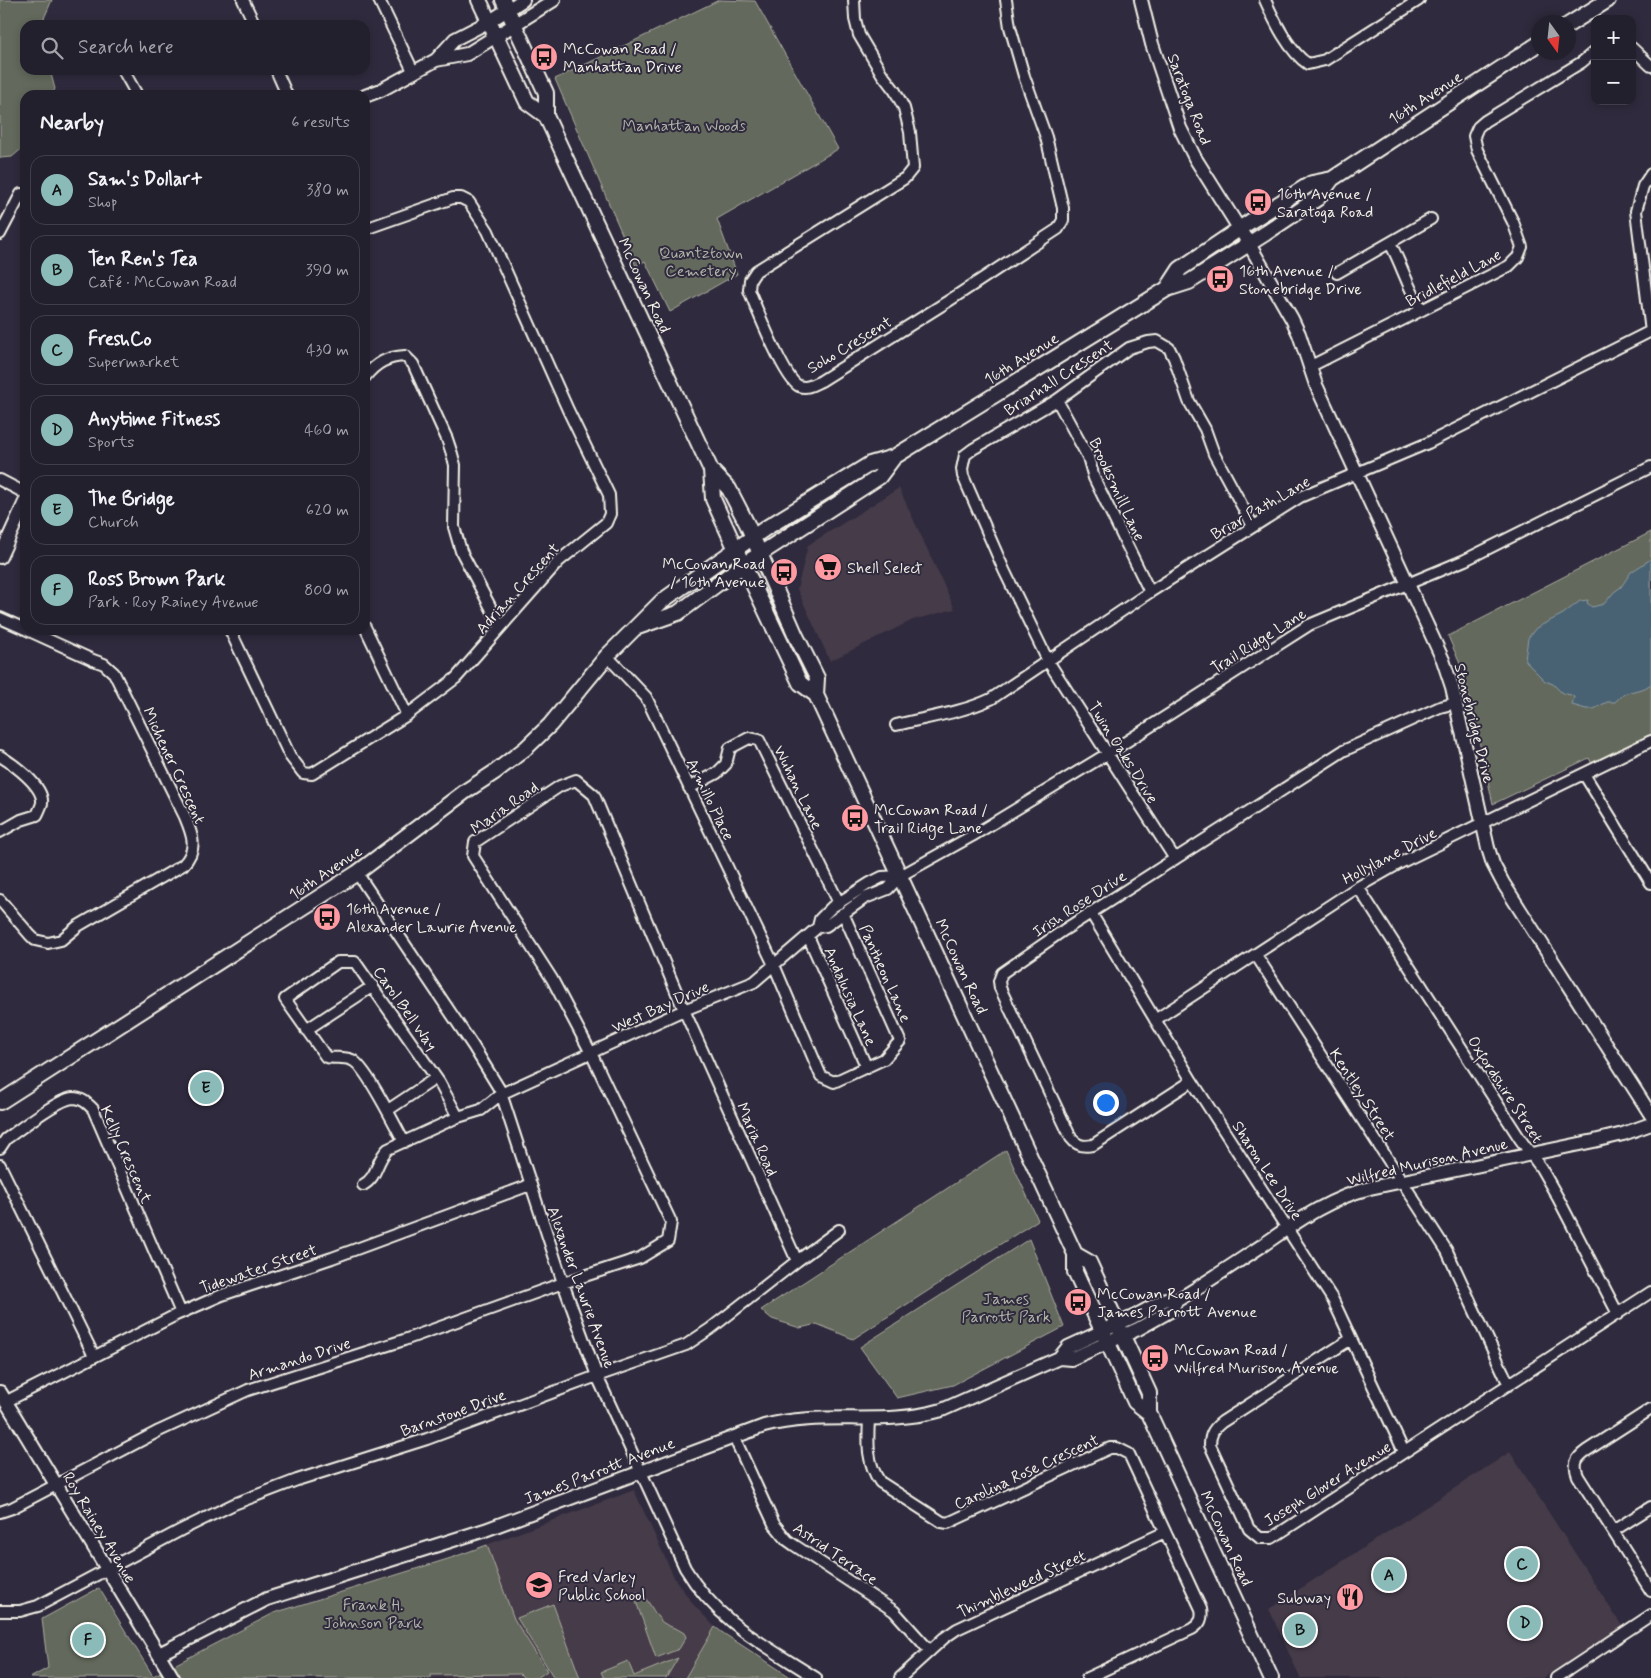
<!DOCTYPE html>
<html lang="en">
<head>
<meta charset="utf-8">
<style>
  :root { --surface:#23202e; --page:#2b2836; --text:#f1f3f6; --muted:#a3a3aa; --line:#403e4a; --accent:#8bbbb9 }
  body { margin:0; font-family:Mynerve,sans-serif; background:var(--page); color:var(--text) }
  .controls { position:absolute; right:15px; top:15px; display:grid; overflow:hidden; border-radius:10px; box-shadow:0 2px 8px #0003 }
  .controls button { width:45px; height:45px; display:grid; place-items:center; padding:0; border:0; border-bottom:1px solid var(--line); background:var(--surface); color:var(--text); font:25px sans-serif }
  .compass { position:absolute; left:1531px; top:15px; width:45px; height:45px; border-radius:50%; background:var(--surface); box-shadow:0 2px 8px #0003; rotate:165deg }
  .you { position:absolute; left:1105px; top:1102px; width:18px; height:18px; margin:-12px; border:4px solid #fff; border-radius:50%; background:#1a73e8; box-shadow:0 0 0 8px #1a73e833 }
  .badge { display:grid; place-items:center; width:32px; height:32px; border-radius:50%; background:var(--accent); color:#111; font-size:16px; font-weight:700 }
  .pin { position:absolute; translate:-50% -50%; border:2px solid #fff; box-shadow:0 1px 5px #0006 }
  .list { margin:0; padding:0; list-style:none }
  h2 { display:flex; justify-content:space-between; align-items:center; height:65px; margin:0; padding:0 20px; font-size:21px }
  h2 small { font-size:16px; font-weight:400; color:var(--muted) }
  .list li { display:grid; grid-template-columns:32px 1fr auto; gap:15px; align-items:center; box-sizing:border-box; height:70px; margin:0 10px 10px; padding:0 10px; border:1px solid var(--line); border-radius:15px }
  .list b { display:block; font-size:19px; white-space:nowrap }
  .list p { margin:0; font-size:16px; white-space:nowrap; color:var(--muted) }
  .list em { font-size:16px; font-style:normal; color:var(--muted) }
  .icon { flex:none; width:28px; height:28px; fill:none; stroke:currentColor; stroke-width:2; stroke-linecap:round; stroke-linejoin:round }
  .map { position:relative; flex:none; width:1651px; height:1678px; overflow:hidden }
  .search { position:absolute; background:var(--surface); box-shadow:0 2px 8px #0003; left:20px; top:20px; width:350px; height:55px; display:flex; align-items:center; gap:12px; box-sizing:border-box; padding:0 18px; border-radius:15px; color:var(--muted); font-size:19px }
  .panel { position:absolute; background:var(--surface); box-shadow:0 2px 8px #0003; left:20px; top:90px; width:350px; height:545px; border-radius:15px }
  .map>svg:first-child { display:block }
  .built { fill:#443a48 }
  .green { fill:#64695b; stroke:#acada2 }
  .water { fill:#4a6273; stroke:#8e9ba2 }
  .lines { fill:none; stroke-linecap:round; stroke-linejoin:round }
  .minor-casing { stroke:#f4f1e8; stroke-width:14 }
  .tertiary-casing { stroke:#f4f1e8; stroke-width:16 }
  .secondary-casing { stroke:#f4f1e8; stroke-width:18 }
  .minor { stroke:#2f2a3d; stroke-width:10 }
  .tertiary { stroke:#2f2a3d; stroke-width:12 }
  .secondary { stroke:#2f2a3d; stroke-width:14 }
  .labels { text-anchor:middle; stroke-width:4; stroke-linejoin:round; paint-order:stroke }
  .poi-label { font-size:16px; fill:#f4f1e8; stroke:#2f2a3d; text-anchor:start }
  .street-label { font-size:16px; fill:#f4f1e8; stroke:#2f2a3d }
  .park-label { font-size:16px; fill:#b3b4a9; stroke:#2f2a3d }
</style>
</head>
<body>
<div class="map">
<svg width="1651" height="1678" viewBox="0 0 1651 1678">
  <rect width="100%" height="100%" fill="#2f2a3d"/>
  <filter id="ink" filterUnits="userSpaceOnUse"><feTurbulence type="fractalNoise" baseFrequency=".02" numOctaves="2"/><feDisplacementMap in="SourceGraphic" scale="10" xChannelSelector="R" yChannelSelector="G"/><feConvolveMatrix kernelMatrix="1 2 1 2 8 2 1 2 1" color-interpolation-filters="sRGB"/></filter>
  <g filter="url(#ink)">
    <path class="built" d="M899,488L955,609L913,620L830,661L797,589L808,545Z
      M1510,1452L1622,1626L1543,1678H1300L1269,1609Z
      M634,1490L675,1579L694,1605L715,1627L685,1678H480L476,1676L431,1678L395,1575L451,1558Z"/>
    <path class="green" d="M0,0H52L41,25H25V70H50L55,89L52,95H25V146L12,157L0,158Z
      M719,0L755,1L838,149L717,219L737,274L670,312L645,261L636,266L555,79Z
      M1651,532V735L1592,764L1589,758L1493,804L1464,673L1448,636Z
      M1006,1150L1038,1220L853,1339L817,1324L800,1328L772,1319L761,1310Z
      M1029,1239L1064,1327L953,1385L897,1398L860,1347Z
      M487,1545L514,1619L547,1671L537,1678H524L520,1674L431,1675V1678H30L48,1668L42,1619L99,1588L153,1676L274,1613L451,1558Z
      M639,1592C649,1599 653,1613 662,1622C668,1627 678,1628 684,1633L686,1637L679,1649L656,1658L633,1593Z
      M553,1604L580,1678H554L517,1618Z
      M715,1627L723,1633L792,1678H685Z
      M678,1658L666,1678H604L601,1672L628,1661L634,1676Z"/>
    <path class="water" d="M1651,559V684L1645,688L1623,694L1615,702H1607L1594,709H1586L1572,705L1574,697L1571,695L1562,693L1553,684L1545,681L1529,665L1525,659L1528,638L1536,628L1563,614L1580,601L1588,600L1587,603L1592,607L1604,604L1614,592L1621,587L1631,572Z"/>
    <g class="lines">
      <g class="minor-casing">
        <path id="minor" d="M243,0L255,25
          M379,0L414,73
          M854,0L855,19L859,35L882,74L895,91L904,108L910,132L913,168L905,178L756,271L750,280L749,290C756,307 785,380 799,386C808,389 814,384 821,381L950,300L1058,229L1063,220V208L1046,137L1024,76L1010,27L1006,0
          M1265,0C1274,20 1289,52 1308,64L1325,60L1419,0
          M1632,48L1651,66
          M123,70L137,95
          M276,70L287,95
          M1651,174L1643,186L1636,211L1651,332
          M0,234L21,194
          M1390,243C1402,265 1408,289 1422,310
          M1337,273L1431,219
          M1309,367L1509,266L1518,257L1522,247L1513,222L1477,150L1474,136L1478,127L1485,121L1582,62L1595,51
          M365,377C376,363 387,357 405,356L413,364L447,439L452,454L455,465L454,527L461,551L501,627
          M1057,400L1088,457L1094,478L1150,592
          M0,480L25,493
          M0,618L25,629
          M365,627L407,715
          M230,630L290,756L303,773L312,774L407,715L456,678L559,561L606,523L610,514L609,495L568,410L488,231L469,202L461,198H453L365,229
          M607,656L646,697L774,965L821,1076L834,1082L884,1059L900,1041L843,913
          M896,725C928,717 961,713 991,699L1150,592L1300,497L1428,443L1651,331
          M0,756C13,764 44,786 42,803C41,807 39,811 37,815L21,820L0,832
          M1584,774L1651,883
          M689,788L717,773L726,764L730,748L749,738L759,740L839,903
          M1175,859L1048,661L1004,570L963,476L962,469L965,455L973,449L1057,400L1129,348L1148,342L1157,341L1169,348L1174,358L1189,401L1205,429L1214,454L1253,526
          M357,873L473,1046L500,1090L563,1283L597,1376L685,1568C717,1622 765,1645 816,1678
          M1358,887L1520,1139L1541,1168L1558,1198L1618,1314
          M0,900L30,935L35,940L48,943L61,940L78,926L183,865C198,849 193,836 185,817L114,673L104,664L93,660L27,630
          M1091,913L1192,1081L1333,1300L1404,1452
          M818,927L826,926L865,898L888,889L900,876L972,836L1107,754L1309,625L1465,560L1651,467
          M808,936L867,1068
          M1256,955L1447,1251L1509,1385
          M1155,1020L1358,887L1402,862L1651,741
          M306,1030L373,986
          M1192,1081L1093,1145C1084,1147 1077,1146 1071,1138L1000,988L999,981L1002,973L1064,930L1343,751L1440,707L1456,703
          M388,1110L436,1078
          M404,1142C396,1127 365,1065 352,1060C343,1056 334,1059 326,1057L285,999L338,962H355L439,1082L458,1117
          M0,1148L6,1139C20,1129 58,1099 73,1098C82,1098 87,1103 93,1109L181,1313
          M0,1165L94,1356
          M363,1185C378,1177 376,1160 388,1149L458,1117L481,1110L501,1094L684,1010L754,982L818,927L820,919L832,907L870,883L882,877L900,876
          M1351,1339L1222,1422C1214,1428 1210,1434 1210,1445L1249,1529L1260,1538H1272L1651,1292
          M5,1402L176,1315L222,1295L332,1258L530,1185
          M1651,1409L1586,1451C1576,1458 1573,1464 1578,1476L1651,1591
          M869,1419C868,1441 866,1462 880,1482L942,1522L948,1523L1110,1448H1117L1129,1454L1201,1609C1203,1619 1200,1624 1192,1629L1087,1678
          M734,1437L774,1524L787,1540L794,1545L894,1611L930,1651
          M0,1512L12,1508L159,1431L248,1390L404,1340L563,1283L640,1258L668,1241L671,1222L591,1053L552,979L473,856L475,842L560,786L576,780L594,795L684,1010L797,1261
          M1613,1531L1651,1507
          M0,1611H20L38,1606L181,1530L234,1504L297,1480L427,1439L597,1376L686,1345L710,1329L797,1261L839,1230
          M900,1678L944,1638L957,1629L1165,1532
          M1556,1678L1651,1615"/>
      </g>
      <g class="tertiary-casing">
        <path id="tertiary" d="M1141,0L1152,44L1180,128L1195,158L1249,244L1292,319L1299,334L1316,385L1443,660L1452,687L1488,848L1493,864L1503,883L1651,1115
          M436,60L467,54L554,0
          M365,96L381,90L436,60L455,39L490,21L523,0
          M0,557L25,502
          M1059,1358L1071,1359L1138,1329L1172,1310L1176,1301C1206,1283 1234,1264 1263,1245C1298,1221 1328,1199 1370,1188L1594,1141L1623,1134L1651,1124
          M0,1392L173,1678
          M159,1654L267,1599L485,1530L764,1426C822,1410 884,1427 942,1410L1059,1358L1068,1347L1133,1317L1166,1299L1176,1301"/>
      </g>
      <g class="secondary-casing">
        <path id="secondary" d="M479,0L527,102L546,116
          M503,0L546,93V116L711,470L729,489L747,524L796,636L817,678L816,695
          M1568,25L1608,0
          M1167,289L1180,269L1254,219L1312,183L1332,179
          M711,470L713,499L743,565L752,582L800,683L816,695L1075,1254V1272L1094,1313L1135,1402L1149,1413
          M638,627L678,613L743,565L879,477L894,457
          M0,1102L357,873L466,791L495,772L526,748L550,725L607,656L662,601L766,528L870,464L894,457L1167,289L1189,282L1266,233L1318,198L1332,179L1538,44
          M1075,1254L1089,1262L1149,1393V1413L1271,1678"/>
      </g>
      <use href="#minor" class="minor"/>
      <use href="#tertiary" class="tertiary"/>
      <use href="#secondary" class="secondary"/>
    </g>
  </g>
  <defs>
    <g id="bus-disc" transform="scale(1.4375)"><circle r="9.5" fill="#ff9aa2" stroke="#2f2a3d"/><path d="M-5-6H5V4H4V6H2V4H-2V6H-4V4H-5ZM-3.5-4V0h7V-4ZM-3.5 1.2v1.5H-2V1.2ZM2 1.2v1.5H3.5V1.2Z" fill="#111"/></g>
    <g id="supermarket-disc" transform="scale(1.4375)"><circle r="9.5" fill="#ff9aa2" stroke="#2f2a3d"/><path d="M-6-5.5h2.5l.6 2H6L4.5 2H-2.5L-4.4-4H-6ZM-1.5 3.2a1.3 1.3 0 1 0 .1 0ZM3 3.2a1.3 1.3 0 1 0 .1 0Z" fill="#111"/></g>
    <g id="school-disc" transform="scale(1.4375)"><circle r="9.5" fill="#ff9aa2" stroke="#2f2a3d"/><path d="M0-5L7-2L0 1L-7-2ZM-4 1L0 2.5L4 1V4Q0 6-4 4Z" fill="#111"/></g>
    <g id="restaurant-disc" transform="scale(1.4375)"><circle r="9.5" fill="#ff9aa2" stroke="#2f2a3d"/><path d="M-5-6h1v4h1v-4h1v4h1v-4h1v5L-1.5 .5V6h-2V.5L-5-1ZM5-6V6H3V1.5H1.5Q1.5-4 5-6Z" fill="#111"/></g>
  </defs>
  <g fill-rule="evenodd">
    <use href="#bus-disc" x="544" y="57"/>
    <use href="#bus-disc" x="1258" y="202"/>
    <use href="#bus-disc" x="1220" y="279"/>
    <use href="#supermarket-disc" x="828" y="567"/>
    <use href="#bus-disc" x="784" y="572"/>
    <use href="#bus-disc" x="855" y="818"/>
    <use href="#bus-disc" x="327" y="917"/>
    <use href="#bus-disc" x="1078" y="1302"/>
    <use href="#bus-disc" x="1155" y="1358"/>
    <use href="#school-disc" x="539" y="1585"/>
    <use href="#restaurant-disc" x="1350" y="1597"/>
  </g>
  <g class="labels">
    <g class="poi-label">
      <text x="563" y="54">McCowan Road /<tspan x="563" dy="18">Manhattan Drive</tspan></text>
      <text x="1277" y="199">16th Avenue /<tspan x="1277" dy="18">Saratoga Road</tspan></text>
      <text x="1239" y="276">16th Avenue /<tspan x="1239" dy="18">Stonebridge Drive</tspan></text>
      <text x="765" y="569" text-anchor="end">McCowan Road<tspan x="765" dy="18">/ 16th Avenue</tspan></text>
      <text x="847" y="573">Shell Select</text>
      <text x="874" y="815">McCowan Road /<tspan x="874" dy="18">Trail Ridge Lane</tspan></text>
      <text x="346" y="914">16th Avenue /<tspan x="346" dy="18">Alexander Lawrie Avenue</tspan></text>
      <text x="1097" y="1299">McCowan Road /<tspan x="1097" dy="18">James Parrott Avenue</tspan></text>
      <text x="1174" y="1355">McCowan Road /<tspan x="1174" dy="18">Wilfred Murison Avenue</tspan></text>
      <text x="558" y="1582">Fred Varley<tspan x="558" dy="18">Public School</tspan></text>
      <text x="1331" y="1603" text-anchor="end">Subway</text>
    </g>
    <g class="street-label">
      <text transform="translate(1425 97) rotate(-33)" y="6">16th Avenue</text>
      <text transform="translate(1190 99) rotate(69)" y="6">Saratoga Road</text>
      <text transform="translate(1453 277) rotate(-28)" y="6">Bridlefield Lane</text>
      <text transform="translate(645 285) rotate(65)" y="6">McCowan Road</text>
      <text transform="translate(849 344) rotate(-31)" y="6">Soho Crescent</text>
      <text transform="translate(1021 358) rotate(-32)" y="6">16th Avenue</text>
      <text transform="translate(1058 377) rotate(-33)" y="6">Briarhall Crescent</text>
      <text transform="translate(1118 489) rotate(65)" y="6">Brooksmill Lane</text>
      <text transform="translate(1260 507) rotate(-30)" y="6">Briar Path Lane</text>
      <text transform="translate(517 588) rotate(-48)" y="6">Adrian Crescent</text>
      <text transform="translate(1258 640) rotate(-32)" y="6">Trail Ridge Lane</text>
      <text transform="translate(1475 723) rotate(76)" y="6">Stonebridge Drive</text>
      <text transform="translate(1124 752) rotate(58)" y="6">Twin Oaks Drive</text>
      <text transform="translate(175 765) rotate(65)" y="6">Michener Crescent</text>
      <text transform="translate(799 787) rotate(64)" y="6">Wuhan Lane</text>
      <text transform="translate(711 799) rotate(64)" y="6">Armillo Place</text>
      <text transform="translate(504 807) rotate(-35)" y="6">Maria Road</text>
      <text transform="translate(1389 855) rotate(-28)" y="6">Hollylane Drive</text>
      <text transform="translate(325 872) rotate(-34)" y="6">16th Avenue</text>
      <text transform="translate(1079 903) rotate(-33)" y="6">Irish Rose Drive</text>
      <text transform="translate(962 966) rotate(65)" y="6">McCowan Road</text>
      <text transform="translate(886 973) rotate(66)" y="6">Pantheon Lane</text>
      <text transform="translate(851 996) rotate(66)" y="6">Andalusia Lane</text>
      <text transform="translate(660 1006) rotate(-24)" y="6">West Bay Drive</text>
      <text transform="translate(406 1008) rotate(55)" y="6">Carol Bell Way</text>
      <text transform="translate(1506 1089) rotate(57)" y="6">Oxfordshire Street</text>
      <text transform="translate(1363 1094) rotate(57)" y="6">Kentley Street</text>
      <text transform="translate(758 1139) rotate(66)" y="6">Maria Road</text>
      <text transform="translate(127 1154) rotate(66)" y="6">Kelly Crescent</text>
      <text transform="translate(1427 1161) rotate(-13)" y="6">Wilfred Murison Avenue</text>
      <text transform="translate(1268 1170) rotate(57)" y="6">Sharon Lee Drive</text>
      <text transform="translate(258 1268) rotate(-19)" y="6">Tidewater Street</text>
      <text transform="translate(582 1287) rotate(70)" y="6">Alexander Lawrie Avenue</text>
      <text transform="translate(299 1358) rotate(-18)" y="6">Armando Drive</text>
      <text transform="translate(453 1412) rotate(-20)" y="6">Barnstone Drive</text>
      <text transform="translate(599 1470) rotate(-21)" y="6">James Parrott Avenue</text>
      <text transform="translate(1026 1471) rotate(-25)" y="6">Carolina Rose Crescent</text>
      <text transform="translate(1327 1483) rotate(-32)" y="6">Joseph Glover Avenue</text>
      <text transform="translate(100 1527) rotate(59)" y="6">Roy Rainey Avenue</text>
      <text transform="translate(1227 1538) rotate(65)" y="6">McCowan Road</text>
      <text transform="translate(836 1553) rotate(34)" y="6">Astrid Terrace</text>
      <text transform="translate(1021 1583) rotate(-25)" y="6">Thimbleweed Street</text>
    </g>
    <g class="park-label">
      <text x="684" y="131">Manhattan Woods</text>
      <text x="701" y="258">Quantztown<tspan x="701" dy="18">Cemetery</tspan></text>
      <text x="1006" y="1304">James<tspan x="1006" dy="18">Parrott Park</tspan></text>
      <text x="373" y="1610">Frank H.<tspan x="373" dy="18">Johnson Park</tspan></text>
    </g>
  </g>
</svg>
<div class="controls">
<button>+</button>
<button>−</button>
</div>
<svg class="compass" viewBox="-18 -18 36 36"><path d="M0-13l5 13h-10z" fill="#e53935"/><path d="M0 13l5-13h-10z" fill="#a3a3aa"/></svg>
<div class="you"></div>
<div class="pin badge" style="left:1389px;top:1575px">A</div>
<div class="pin badge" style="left:1300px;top:1630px">B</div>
<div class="pin badge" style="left:1522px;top:1564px">C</div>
<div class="pin badge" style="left:1525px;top:1623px">D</div>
<div class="pin badge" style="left:206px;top:1088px">E</div>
<div class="pin badge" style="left:88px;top:1640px">F</div>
<div class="search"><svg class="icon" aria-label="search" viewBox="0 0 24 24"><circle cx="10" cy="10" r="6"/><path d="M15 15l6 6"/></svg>Search here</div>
<section class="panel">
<h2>Nearby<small>6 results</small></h2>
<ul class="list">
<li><span class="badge">A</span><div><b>Sam's Dollar+</b><p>Shop</p></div><em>380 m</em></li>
<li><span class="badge">B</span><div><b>Ten Ren's Tea</b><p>Café · McCowan Road</p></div><em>390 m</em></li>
<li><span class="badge">C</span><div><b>FreshCo</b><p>Supermarket</p></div><em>430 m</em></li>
<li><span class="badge">D</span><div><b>Anytime Fitness</b><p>Sports</p></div><em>460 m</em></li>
<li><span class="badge">E</span><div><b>The Bridge</b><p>Church</p></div><em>620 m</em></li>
<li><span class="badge">F</span><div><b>Ross Brown Park</b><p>Park · Roy Rainey Avenue</p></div><em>800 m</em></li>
</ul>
</section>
</div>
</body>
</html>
